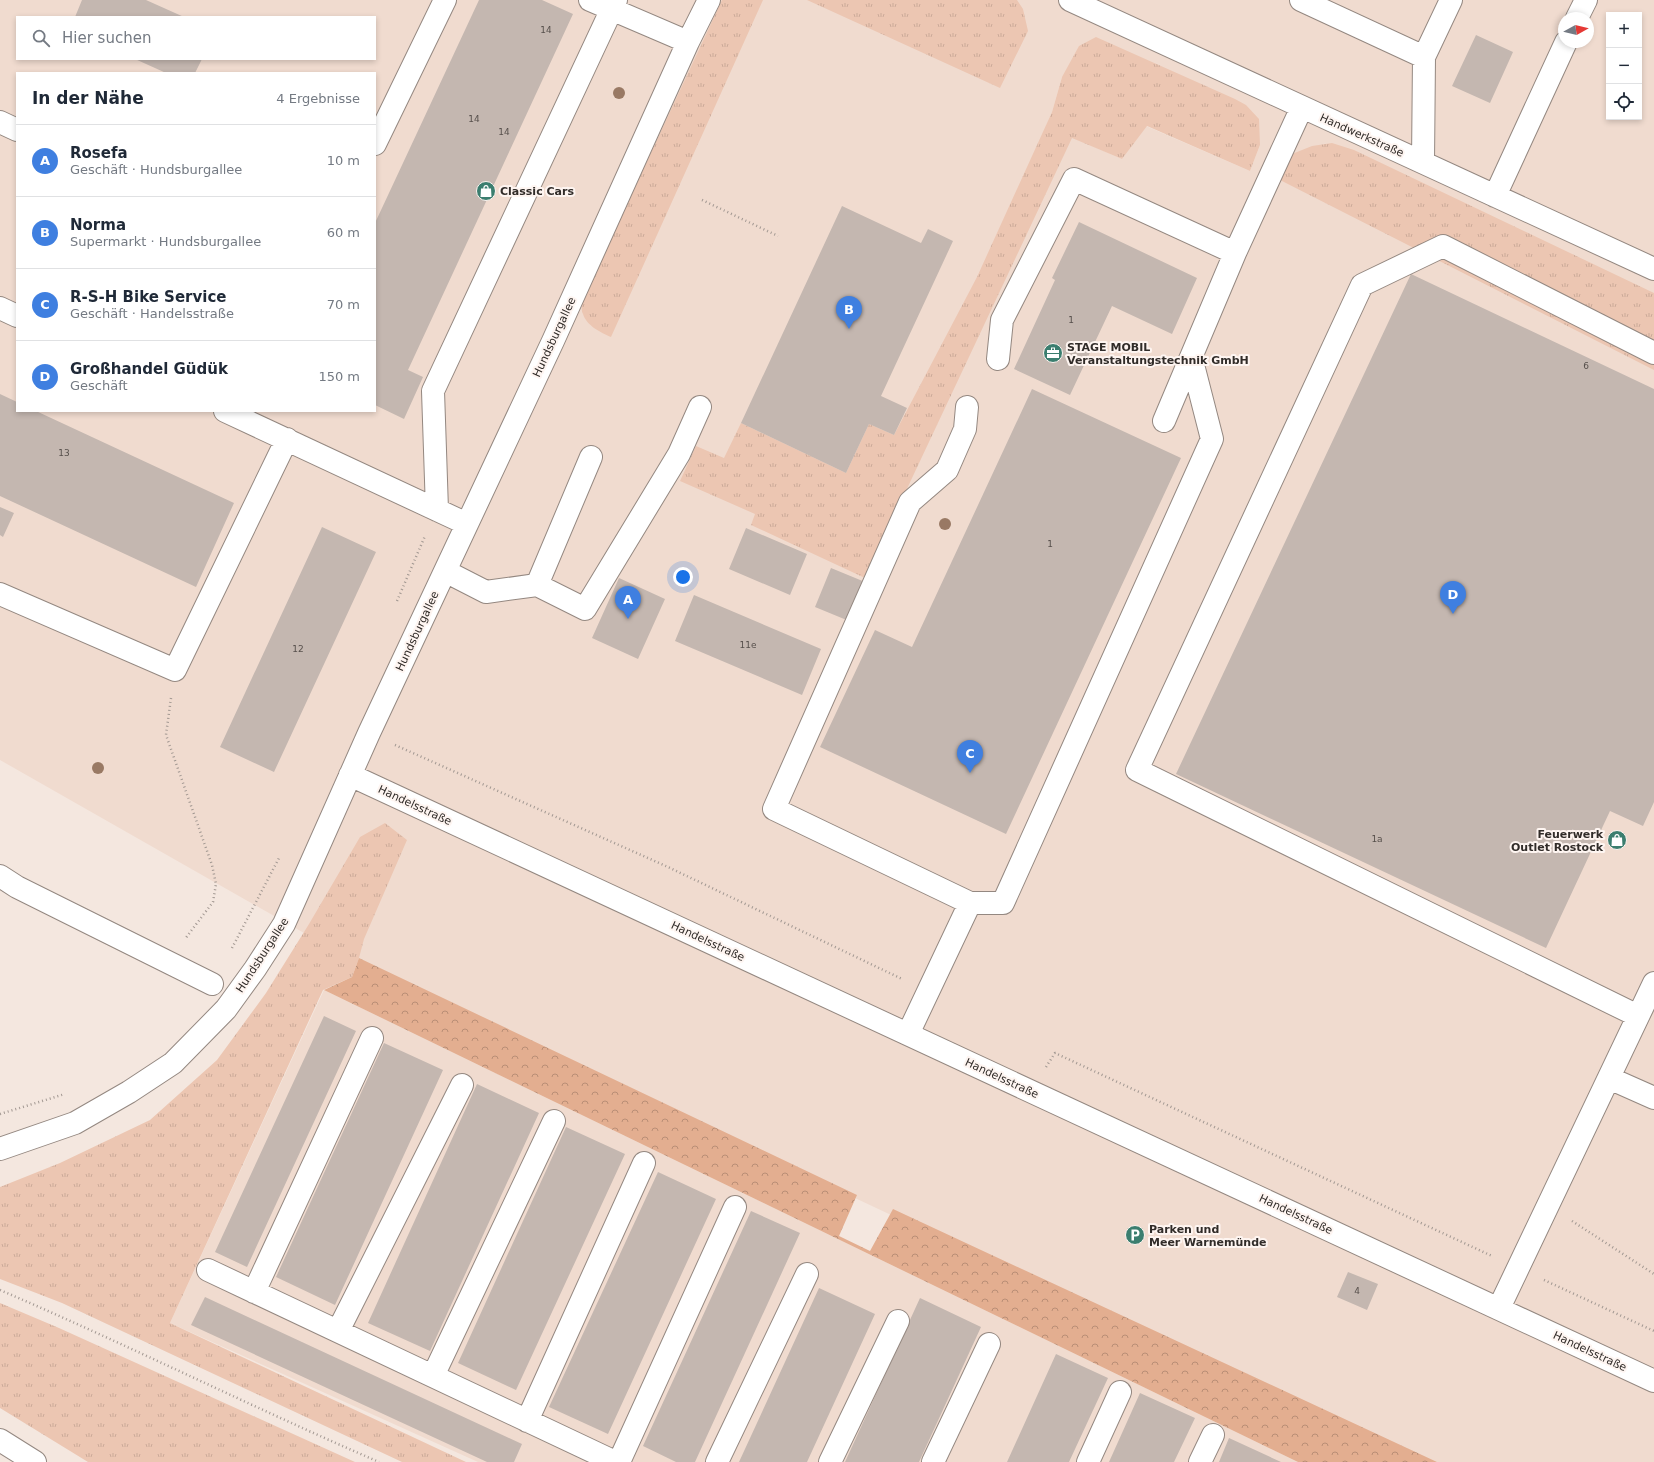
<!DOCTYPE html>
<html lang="de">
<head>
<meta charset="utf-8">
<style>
  :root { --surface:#fff; --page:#f2f2f3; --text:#1f2937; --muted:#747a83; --line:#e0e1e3; --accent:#0b8043 }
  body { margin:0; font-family:"DejaVu Sans",sans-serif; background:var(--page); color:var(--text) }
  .controls { position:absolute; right:12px; top:12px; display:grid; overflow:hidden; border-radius:0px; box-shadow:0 2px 6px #0003 }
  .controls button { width:36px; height:36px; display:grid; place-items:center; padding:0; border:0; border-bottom:1px solid var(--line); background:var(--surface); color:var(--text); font:20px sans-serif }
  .compass { position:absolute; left:1558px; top:12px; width:36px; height:36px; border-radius:50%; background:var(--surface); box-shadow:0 2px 6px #0003; rotate:82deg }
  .you { position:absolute; left:683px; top:577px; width:14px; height:14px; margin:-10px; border:3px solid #fff; border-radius:50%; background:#1a73e8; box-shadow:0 0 0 6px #1a73e833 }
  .badge { display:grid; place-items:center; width:26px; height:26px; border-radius:50%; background:var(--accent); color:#fff; font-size:13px; font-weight:700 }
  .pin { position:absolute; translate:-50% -33px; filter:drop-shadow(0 1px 2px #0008) }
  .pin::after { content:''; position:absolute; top:21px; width:14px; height:12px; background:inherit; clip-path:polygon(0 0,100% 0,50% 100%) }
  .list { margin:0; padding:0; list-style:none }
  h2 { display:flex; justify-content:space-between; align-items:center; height:52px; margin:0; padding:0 16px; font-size:17px }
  h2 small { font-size:13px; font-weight:400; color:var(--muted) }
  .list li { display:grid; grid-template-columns:26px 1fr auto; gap:12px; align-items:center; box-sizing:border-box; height:72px; padding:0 16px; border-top:1px solid var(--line) }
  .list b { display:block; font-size:15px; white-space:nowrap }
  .list p { margin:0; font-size:13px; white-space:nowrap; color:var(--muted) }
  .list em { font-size:13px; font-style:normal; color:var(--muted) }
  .icon { flex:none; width:22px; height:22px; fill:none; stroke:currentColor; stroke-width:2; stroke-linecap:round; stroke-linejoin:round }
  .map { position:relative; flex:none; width:1654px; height:1462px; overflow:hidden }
  .search { position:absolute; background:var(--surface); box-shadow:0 2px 6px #0003; left:16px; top:16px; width:360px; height:44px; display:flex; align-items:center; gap:10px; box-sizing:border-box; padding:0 14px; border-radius:0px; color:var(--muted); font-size:15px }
  .panel { position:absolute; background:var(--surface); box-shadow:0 2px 6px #0003; left:16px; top:72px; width:360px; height:340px; border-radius:0px }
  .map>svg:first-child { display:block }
  .built { fill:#f0dbcf; fill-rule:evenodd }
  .grass { fill:url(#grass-tufts) }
  .forest { fill:url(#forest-crowns) }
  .building { fill:#c4b7b0 }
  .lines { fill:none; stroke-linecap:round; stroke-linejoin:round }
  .minor-casing { stroke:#948881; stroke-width:24 }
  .path { stroke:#a29892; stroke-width:2.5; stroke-dasharray:1 3; stroke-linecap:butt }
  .minor { stroke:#fff; stroke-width:22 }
  .tree { fill:#997964 }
  .labels { text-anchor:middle; stroke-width:4; stroke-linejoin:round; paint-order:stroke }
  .number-label { font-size:9px; fill:#564f4b }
  .street-label { font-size:11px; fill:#312c29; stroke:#fef5f1 }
  .poi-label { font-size:11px; font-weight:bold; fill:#312c29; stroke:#fef5f1; text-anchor:start }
</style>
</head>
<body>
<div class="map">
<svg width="1654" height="1462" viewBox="0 0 1654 1462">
  <defs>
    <pattern id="grass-tufts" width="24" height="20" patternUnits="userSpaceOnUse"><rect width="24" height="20" fill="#ecc6b2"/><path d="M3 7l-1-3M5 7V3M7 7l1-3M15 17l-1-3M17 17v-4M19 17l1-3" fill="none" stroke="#cbaa99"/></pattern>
    <pattern id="forest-crowns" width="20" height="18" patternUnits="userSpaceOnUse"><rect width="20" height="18" fill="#e3ae90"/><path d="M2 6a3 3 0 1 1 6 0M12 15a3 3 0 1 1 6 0" fill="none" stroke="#b98e76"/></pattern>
  </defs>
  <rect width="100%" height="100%" fill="#f4e7df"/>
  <path class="built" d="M0,0H1654V1462H1416L362,966L0,760ZM1609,15H1639V117H1609ZM17,17H375V59H17ZM1564,18H1588V42H1564ZM17,73H375V411H17ZM1062,77L1260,145L1250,171L1146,126L1122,159L1046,126L1052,112Z
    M324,990L1298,1462H478L170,1323Z"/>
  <path class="grass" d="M722,0H763L611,337C601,333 586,325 583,314C581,311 582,305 582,301Z
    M807,0H1017L1023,9L1028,31L1000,88Z
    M1096,37L1235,99L1246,105L1259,119L1260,145L1250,171L1147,126L1122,159L1072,138L865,578L751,525L755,514L680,481L696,446L724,458L741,423L846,473L869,424L894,435L977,277L1052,112L1062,77L1079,46Z
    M1332,143L1354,150L1654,293V370L1280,180L1292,154L1312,146Z
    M385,823L407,840L364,939L359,958L352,977L323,990L170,1323L466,1462H402L62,1303L0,1279V1187L60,1163L150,1120L217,1060L266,993L309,924L360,837Z
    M0,1303L59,1328L355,1462H88L0,1408Z"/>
  <path class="forest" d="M359,958L857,1195L839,1236L870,1251L893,1209L1437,1462H1298L324,990L352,977Z"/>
  <path class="building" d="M82,0H146L184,17H75Z
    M479,0H542L573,14L408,370L423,377L404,419L375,405V223Z
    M1476,35L1513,52L1490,103L1452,86Z
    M135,59H202L195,73H166Z
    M842,206L921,243L928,229L953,241L881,396L907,408L894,435L869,424L846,473L741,423Z
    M1079,222L1197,278L1172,334L1112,306L1070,395L1014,369L1055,280L1052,278Z
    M1411,274L1654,389V802L1643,826L1610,811L1546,948L1176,774Z
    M1032,389L1181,458L1006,834L820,747L875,630L912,647Z
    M0,394L17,402V411H36L234,503L196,587L0,496Z
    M0,507L14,513L3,537L0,535Z
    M322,527L376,552L274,772L220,747Z
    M746,528L807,554L790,595L729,569Z
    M831,568L865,582L849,621L815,607Z
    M619,578L665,599L638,659L592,638Z
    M694,595L821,649L802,695L675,641Z
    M324,1016L356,1031L247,1267L215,1252Z
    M384,1043L443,1070L335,1305L276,1277Z
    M477,1084L539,1113L430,1351L368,1323Z
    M566,1127L625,1154L516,1390L458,1363Z
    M658,1172L716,1199L608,1434L549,1407Z
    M751,1211L800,1233L695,1462H676L643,1446Z
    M1348,1272L1378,1284L1367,1310L1337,1297Z
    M819,1288L875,1314L807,1462H739Z
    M205,1297L522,1444L514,1462H487L191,1325Z
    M920,1298L981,1327L919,1462H845Z
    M1056,1354L1108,1378L1069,1462H1007Z
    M1140,1393L1195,1418L1174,1462H1109Z
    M1229,1438L1281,1462H1219Z"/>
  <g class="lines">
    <g class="minor-casing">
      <path id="minor" d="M590,0L688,42
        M1070,0L1654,269
        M1301,0L1424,57L1451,0
        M1577,18L1586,0
        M0,122L17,130
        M375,144L445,0
        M1423,162L1424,57
        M1495,196L1566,42
        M0,308L17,316
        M998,359L1002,320L1074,179L1235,253
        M225,411L467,524
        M1164,421L1235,253L1302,107
        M591,457L537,585L585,609L679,454L700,407
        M437,510L433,391L616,0
        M445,571L486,592L537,585
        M0,594L175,670L287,439
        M350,775L1654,1381
        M0,876L17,887L212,984
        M970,903H1003L1212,439L1191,357
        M1638,1016L1137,770L1362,285L1443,246L1654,353
        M908,1034L970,903L774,809L910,502L947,470L965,429L967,407
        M1609,1078L1654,1098
        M0,1149L75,1123L129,1092L173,1063L226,1009L255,969L284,924L369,733L553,341L688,42L709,0
        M208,1270L615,1462
        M254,1292L372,1038
        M1499,1308L1654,983
        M338,1331L462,1085
        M433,1376L554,1121
        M527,1421L644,1163
        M0,1440L35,1462
        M619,1462L735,1207
        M717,1462L807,1274
        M830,1462L898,1321
        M933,1462L989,1344
        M1088,1462L1120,1392
        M1200,1462L1213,1435"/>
    </g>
    <path class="path" d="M702,200L778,236
      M397,601L425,536
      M171,698L166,735L212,865L216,884L213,902L185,939
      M395,745L668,867L902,979
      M232,948L279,858
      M1046,1067L1055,1053L1492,1256
      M0,1114L65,1094
      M1572,1221L1654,1274
      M1544,1280L1654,1331
      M0,1290C128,1345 252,1407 379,1462"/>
    <use href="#minor" class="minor"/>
  </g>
  <g class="tree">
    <circle cx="619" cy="93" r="6"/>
    <circle cx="945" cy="524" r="6"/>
    <circle cx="98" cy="768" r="6"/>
  </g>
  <defs>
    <g id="shop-disc" transform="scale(1)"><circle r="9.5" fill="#3b7e6f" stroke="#fef5f1"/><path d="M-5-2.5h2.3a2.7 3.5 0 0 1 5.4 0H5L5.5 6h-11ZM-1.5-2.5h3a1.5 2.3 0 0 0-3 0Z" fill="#fff"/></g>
    <g id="office-disc" transform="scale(1)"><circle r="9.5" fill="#3b7e6f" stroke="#fef5f1"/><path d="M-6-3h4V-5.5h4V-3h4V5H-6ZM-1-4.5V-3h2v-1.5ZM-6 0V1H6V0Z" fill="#fff"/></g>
    <g id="parking-disc" transform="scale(1)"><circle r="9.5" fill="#3b7e6f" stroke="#fef5f1"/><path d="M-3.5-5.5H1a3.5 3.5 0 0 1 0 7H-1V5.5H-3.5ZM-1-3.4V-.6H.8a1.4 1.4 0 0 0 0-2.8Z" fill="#fff"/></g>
  </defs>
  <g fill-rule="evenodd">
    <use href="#shop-disc" x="486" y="191"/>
    <use href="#office-disc" x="1053" y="353"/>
    <use href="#shop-disc" x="1617" y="840"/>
    <use href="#parking-disc" x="1135" y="1235"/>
  </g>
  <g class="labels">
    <g class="number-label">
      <text x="546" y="33">14</text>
      <text x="474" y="122">14</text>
      <text x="504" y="135">14</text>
      <text x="1071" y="323">1</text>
      <text x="1586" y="369">6</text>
      <text x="64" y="456">13</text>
      <text x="1050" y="547">1</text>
      <text x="748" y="648">11e</text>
      <text x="298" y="652">12</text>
      <text x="1377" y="842">1a</text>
      <text x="1357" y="1294">4</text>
    </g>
    <g class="street-label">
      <text transform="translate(1362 135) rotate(24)" y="4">Handwerkstraße</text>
      <text transform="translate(554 337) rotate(-65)" y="4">Hundsburgallee</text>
      <text transform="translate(417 631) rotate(-65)" y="4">Hundsburgallee</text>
      <text transform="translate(415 805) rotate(25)" y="4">Handelsstraße</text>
      <text transform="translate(708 941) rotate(25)" y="4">Handelsstraße</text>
      <text transform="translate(262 955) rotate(-57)" y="4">Hundsburgallee</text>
      <text transform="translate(1002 1078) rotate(25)" y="4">Handelsstraße</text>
      <text transform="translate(1296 1214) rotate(25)" y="4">Handelsstraße</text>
      <text transform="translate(1590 1351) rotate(25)" y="4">Handelsstraße</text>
    </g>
    <g class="poi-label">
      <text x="500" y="195">Classic Cars</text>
      <text x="1067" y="351">STAGE MOBIL<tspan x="1067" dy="13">Veranstaltungstechnik GmbH</tspan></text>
      <text x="1603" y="838" text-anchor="end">Feuerwerk<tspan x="1603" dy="13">Outlet Rostock</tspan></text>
      <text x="1149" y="1233">Parken und<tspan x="1149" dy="13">Meer Warnemünde</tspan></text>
    </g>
  </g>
</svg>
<div class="controls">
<button>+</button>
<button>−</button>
<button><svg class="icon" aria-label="locate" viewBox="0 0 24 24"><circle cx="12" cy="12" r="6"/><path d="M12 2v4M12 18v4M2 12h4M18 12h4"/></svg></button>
</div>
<svg class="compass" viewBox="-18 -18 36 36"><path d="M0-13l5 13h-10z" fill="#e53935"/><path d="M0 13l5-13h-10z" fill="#747a83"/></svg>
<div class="you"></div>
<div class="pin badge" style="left:628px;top:619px;background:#3f7fe0">A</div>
<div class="pin badge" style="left:849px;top:329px;background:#3f7fe0">B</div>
<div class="pin badge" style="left:970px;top:773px;background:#3f7fe0">C</div>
<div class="pin badge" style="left:1453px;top:614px;background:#3f7fe0">D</div>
<div class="search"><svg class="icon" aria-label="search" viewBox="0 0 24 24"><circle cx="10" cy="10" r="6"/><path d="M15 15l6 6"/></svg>Hier suchen</div>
<section class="panel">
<h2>In der Nähe<small>4 Ergebnisse</small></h2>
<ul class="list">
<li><span class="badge" style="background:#3f7fe0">A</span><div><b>Rosefa</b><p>Geschäft · Hundsburgallee</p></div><em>10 m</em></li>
<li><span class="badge" style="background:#3f7fe0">B</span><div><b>Norma</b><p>Supermarkt · Hundsburgallee</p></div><em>60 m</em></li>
<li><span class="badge" style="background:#3f7fe0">C</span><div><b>R-S-H Bike Service</b><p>Geschäft · Handelsstraße</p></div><em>70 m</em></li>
<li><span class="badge" style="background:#3f7fe0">D</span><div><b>Großhandel Güdük</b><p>Geschäft</p></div><em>150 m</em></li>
</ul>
</section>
</div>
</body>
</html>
